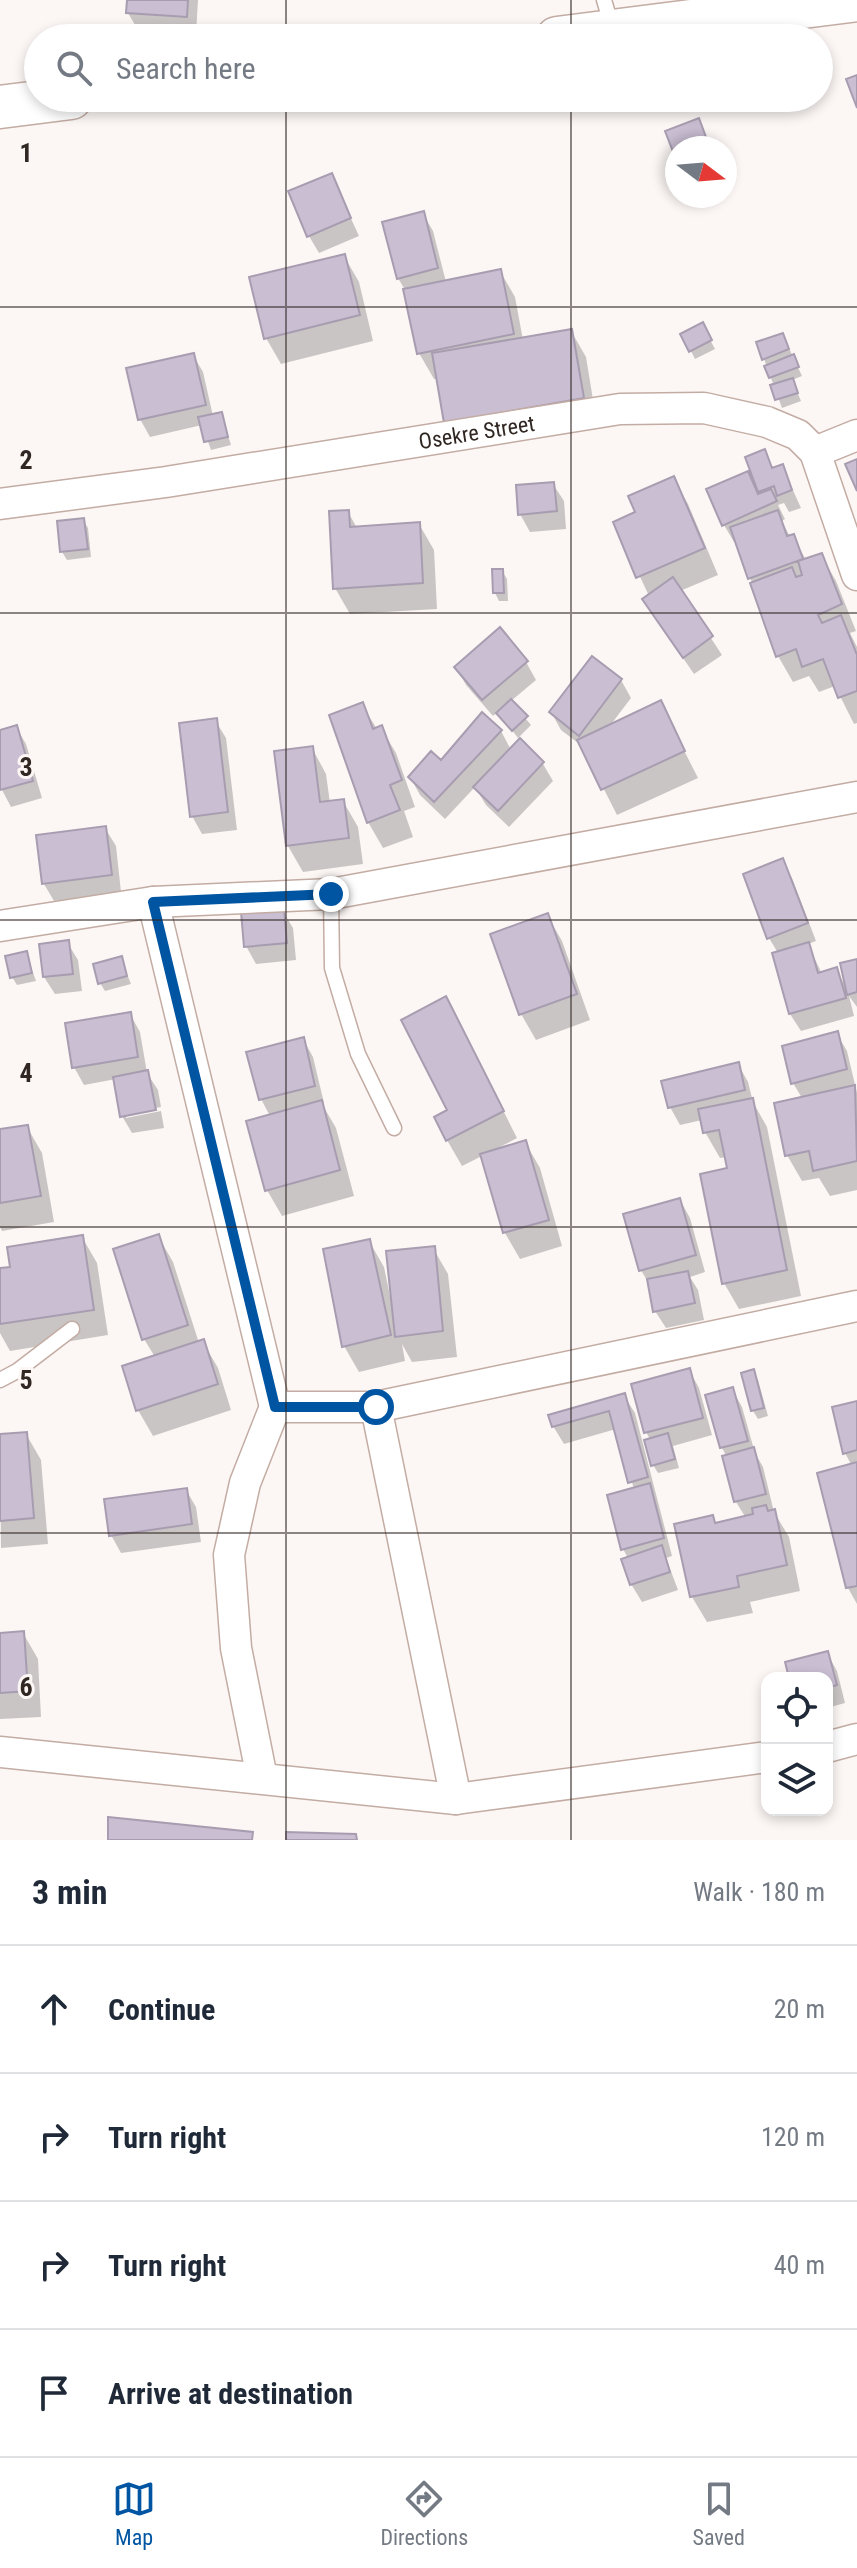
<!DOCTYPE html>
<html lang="en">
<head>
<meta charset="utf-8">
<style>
  :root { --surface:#fff; --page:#f6f6f7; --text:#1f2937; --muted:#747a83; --line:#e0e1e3; --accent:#0055a3 }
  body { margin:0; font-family:"Roboto Condensed",sans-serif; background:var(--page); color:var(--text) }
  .controls { position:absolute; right:24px; bottom:24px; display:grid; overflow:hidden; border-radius:16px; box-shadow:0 4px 12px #0003 }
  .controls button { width:72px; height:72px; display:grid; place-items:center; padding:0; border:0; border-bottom:2px solid var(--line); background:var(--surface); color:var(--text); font:40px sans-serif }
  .compass { position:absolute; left:665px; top:136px; width:72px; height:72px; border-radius:50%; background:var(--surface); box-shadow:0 4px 12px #0003; rotate:106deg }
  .stop { position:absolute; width:24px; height:24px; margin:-18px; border:6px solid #0055a3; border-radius:50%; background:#fff }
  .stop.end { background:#0055a3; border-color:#fff; box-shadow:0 2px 8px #0008 }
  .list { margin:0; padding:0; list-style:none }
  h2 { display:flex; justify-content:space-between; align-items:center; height:104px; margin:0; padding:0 32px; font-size:34px }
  h2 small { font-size:26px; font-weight:400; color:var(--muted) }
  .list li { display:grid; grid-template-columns:52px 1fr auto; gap:24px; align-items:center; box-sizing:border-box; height:128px; padding:0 32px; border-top:2px solid var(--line) }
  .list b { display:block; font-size:30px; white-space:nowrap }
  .list em { font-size:26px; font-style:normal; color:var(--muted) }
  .icon { flex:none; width:44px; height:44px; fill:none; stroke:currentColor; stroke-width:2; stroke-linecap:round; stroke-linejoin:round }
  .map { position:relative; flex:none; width:857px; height:1840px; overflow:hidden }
  .search { position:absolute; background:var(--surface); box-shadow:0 4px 12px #0003; left:24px; right:24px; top:24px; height:88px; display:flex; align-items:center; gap:20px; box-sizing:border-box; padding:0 28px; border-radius:44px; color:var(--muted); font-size:30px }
  .sheet { height:616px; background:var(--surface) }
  nav { display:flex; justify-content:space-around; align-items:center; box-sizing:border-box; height:112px; border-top:2px solid var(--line); background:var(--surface); font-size:22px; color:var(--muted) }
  nav a { display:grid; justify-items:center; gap:4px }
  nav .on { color:var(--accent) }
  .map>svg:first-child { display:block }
  .shadow { fill:#0003 }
  .building { fill:#c9bed2; stroke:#a89db0; stroke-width:2 }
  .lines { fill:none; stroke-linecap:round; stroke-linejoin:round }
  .lane-casing { stroke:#c3aca3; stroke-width:17 }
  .street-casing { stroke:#c3aca3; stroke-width:33 }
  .secondary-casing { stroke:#c3aca3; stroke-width:45 }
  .lane { stroke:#fff; stroke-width:14 }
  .street { stroke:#fff; stroke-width:30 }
  .secondary { stroke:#fff; stroke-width:42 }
  .route { stroke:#0055a3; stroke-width:10 }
  .grid { fill:none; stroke:#302723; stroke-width:2; stroke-opacity:0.55 }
  .labels { text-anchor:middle; stroke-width:6; stroke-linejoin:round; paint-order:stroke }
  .street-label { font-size:22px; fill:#302723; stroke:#fcf7f5 }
  .grid-label { font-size:26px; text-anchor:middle; font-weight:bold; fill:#302723; stroke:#fcf7f5; stroke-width:6; stroke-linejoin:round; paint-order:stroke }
</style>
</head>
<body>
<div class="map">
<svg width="857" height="1840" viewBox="0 0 857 1840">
  <rect width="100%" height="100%" fill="#fcf7f5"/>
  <path class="shadow" d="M129,0H198L196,34L138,30L128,13Z
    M718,98H746L723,107Z
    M764,98H793L770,107Z
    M698,120L712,148H677V157L667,132Z
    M331,175L359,236L319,253L309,236Z
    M423,214L433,231L446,282L500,271L515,297L523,340L571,331L586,357L597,424L461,448L439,379H434L419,353L405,290L398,278Z
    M344,256L359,282L373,341L281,364L266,338Z
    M702,325L715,349L695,359L691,351Z
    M787,344L802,376L792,380L801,401L782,408L764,359Z
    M193,355L203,372L213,416L221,414L231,445L211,450L202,425L150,437L140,419Z
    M764,452L774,469L782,466L801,508L789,512L784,503L778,505L785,519L782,521L790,537L793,536L806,560L821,555L836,581L856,631L850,633L857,647V723L854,724L835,686L819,692L809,676L793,682L778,656L737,541L734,542L724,525L747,473L756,489L758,488Z
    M673,478L688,504L718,575L680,591L722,655L694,674L655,617L649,596L615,523L638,513Z
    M553,484L564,501L566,529L530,532L520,514Z
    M348,512L357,528L419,524L434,550L437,609L350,614L335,588Z
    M83,520L88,528L91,557L67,560L62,552Z
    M502,571L507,579L508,601H499L495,593Z
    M526,662L536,680L511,701L531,725L518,738L498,712L493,716L466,685L456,667Z
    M621,680L631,698L609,727L660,703L698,778L617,815L582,746L561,730L551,712Z
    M362,705L377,729L381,728L396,753L415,807L404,811L413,837L383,848L368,822Z
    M483,714L501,731L511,750L520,741L543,764L553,781L509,827L486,805L475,787L445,819L420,795L410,777L441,763Z
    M215,720L226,738L237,830L202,834L192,816Z
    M16,727L26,744L42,798L11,807L0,786V732Z
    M312,748L326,774L330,803L343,801L358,827L363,864L303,872L288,846L276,753Z
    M105,828L116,846L121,892L54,901L44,884Z
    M782,861L792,878L816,941L808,944L822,974L836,969L847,989L857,961V1007L849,996L854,1016L801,1031L790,1014L778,953L769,938Z
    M282,910L293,928L296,960L256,964L246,946Z
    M547,915L562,941L590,1020L536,1040L521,1014Z
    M67,942L78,960L82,991L55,994L44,977Z
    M26,953L36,981L17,985L12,977Z
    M121,959L131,984L105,991L100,983Z
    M130,1014L140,1032L147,1073L158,1090L161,1107L126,1113V1118L161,1111L164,1128L132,1133L122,1116L116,1079L84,1085L74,1067Z
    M460,1025L517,1138L496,1149L497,1150L525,1142L540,1168L562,1246L520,1259L505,1233L482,1156L462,1166L447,1140Z
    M837,1034L847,1051L857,1093V1190L830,1196L819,1178L802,1181L787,1155L802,1098L793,1083Z
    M303,1039L313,1057L324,1103L322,1104L336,1128L354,1196L282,1216L267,1190L270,1116L261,1099Z
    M738,1064L748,1082L753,1102L767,1127L801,1296L739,1309L724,1283L729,1170L726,1157L720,1158L705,1132L702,1120L680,1125L670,1107Z
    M27,1127L42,1153L54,1222L2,1231L0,1227V1131Z
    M680,1200L690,1218L705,1272L690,1277L698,1290L704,1320L666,1328L655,1311L650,1286L641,1270Z
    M158,1236L173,1262L199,1343L203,1342L218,1368L231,1410L153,1436L138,1410L155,1357L144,1339Z
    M82,1237L97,1263L108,1335L10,1351L0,1333V1270L12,1268Z
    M369,1241L384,1267L390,1296L433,1248L448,1274L457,1357L412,1362L402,1344L405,1361L359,1372L344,1346Z
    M689,1370L699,1388L712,1435L673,1446L679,1468L658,1473L653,1465L651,1441L646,1432Z
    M753,1372L758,1380L768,1416L758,1419L753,1411L744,1374Z
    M732,1389L742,1407L755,1453L763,1467L774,1512L789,1537L800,1591L750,1602L753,1613L707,1622L692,1597L712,1518L716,1525L746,1518L736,1502L727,1457L722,1448L707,1396Z
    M624,1396L635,1413L672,1556L666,1558L678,1590L642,1602L631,1584L628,1558L623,1549L634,1489L616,1429L564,1444L553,1426Z
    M857,1404V1604L848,1588L852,1466L845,1453Z
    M26,1434L41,1460L48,1544L1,1548L0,1436Z
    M186,1490L196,1507L201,1542L121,1553L111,1535Z
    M23,1633L38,1659L41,1717L0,1719V1635Z
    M827,1653L837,1671L845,1703L827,1708V1678H791Z"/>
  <path class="building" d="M127,0H188L187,17L126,13Z
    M857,75V108L846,79Z
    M699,118L710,148H677V162L665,131Z
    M332,173L351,218L307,237L288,191Z
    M424,211L438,268L397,279L382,222Z
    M345,254L360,315L264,339L249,277Z
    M501,269L514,334L417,354L403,289Z
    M703,322L712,340L689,352L680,334Z
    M572,329L584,398L444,423L432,353Z
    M783,333L789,349L762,360L756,342Z
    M194,353L206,405L138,420L126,368Z
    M794,354L799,367L769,378L764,366Z
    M793,378L798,393L775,400L770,385Z
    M222,412L228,437L204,442L198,417Z
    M765,449L772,468L783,464L792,490L777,496L774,486L758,492L745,457Z
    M857,459V491L845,464Z
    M748,471L758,494L771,489L777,501L722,526L706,489Z
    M674,476L705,548L636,578L613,522L635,512L628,496Z
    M554,482L557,511L518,515L516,485Z
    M349,510L350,527L420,522L423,583L333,589L329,511Z
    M778,510L787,536L794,534L803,559L748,579L730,527Z
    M84,518L88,549L60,552L57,521Z
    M822,553L842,604L818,615L822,623L841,615L857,655V691L838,698L823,659L802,667L796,649L776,657L750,583L792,567L796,577L802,575L798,561Z
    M492,569H503L504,593H493Z
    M673,577L713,636L683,658L642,599Z
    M500,627L528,661L482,700L454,667Z
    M592,656L622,679L579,736L549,712Z
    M511,699L528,716L512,731L496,713Z
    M661,700L685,751L601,790L577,740Z
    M363,702L373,729L382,725L402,780L390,785L400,810L367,823L329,715Z
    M482,712L502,730L434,802L408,777L431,751L441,760Z
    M217,718L228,812L190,817L179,723Z
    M17,725L33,781L0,790V730Z
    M520,738L544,762L498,811L473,787Z
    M313,746L320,802L344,799L349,838L286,846L274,751Z
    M106,826L112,875L42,884L36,835Z
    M783,858L808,923L767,939L743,874Z
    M284,908L287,943L244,947L241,912Z
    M548,913L577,994L519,1015L490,934Z
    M69,940L73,974L43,977L39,944Z
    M809,942L818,973L837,967L846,998L789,1014L772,953Z
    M27,951L32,973L10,978L5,956Z
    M122,956L127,976L98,984L93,964Z
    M857,959V992L847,995L840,963Z
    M446,996L504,1111L446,1141L434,1117L447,1110L401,1020Z
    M131,1012L138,1057L72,1068L65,1023Z
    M838,1031L847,1069L791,1084L782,1046Z
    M304,1037L315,1086L259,1100L246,1052Z
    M739,1062L745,1090L668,1108L661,1081Z
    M148,1070L156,1110L120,1117L113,1077Z
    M855,1085L857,1161L813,1171L809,1151L785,1156L774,1103Z
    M753,1098L787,1270L722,1284L700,1174L727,1168L719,1130L703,1133L698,1109Z
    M322,1100L340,1170L265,1191L246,1121Z
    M28,1125L41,1196L0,1203V1129Z
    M526,1140L549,1220L503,1233L480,1154Z
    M680,1198L696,1255L639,1271L623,1214Z
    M159,1234L188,1325L142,1340L113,1249Z
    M83,1235L94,1310L0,1324V1268L10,1267L7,1247Z
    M370,1239L391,1335L342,1347L323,1249Z
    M435,1246L443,1331L395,1337L386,1251Z
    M688,1271L695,1303L653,1312L647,1279Z
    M204,1339L218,1384L136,1411L122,1366Z
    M690,1368L703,1418L644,1433L631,1384Z
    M754,1369L764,1408L751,1411L741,1373Z
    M733,1387L748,1441L720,1448L705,1395Z
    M625,1393L648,1477L628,1483L609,1411L552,1427L548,1415Z
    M857,1401V1450L843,1454L832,1407Z
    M27,1432L34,1518L0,1521V1434Z
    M668,1433L675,1459L651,1466L644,1440Z
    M754,1447L766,1494L734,1502L722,1456Z
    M857,1462V1586L846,1588L817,1473Z
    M650,1483L664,1538L621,1550L607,1495Z
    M187,1488L192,1524L109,1536L104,1499Z
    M766,1505L768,1511L775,1509L787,1565L737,1576L739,1587L690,1597L674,1524L713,1515L715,1523L753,1514L752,1508Z
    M662,1545L670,1572L630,1585L621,1559Z
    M24,1631L28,1691L0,1693V1633Z
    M828,1651L837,1685L827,1688V1678H789L785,1662Z
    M108,1817L253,1832L252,1840H108Z
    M286,1832L356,1834L357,1840H286Z"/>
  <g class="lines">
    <g class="lane-casing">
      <path id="lane" d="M604,0L612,27
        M331,894L332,968L358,1054L394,1128
        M0,1380L17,1371L72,1329"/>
    </g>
    <g class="street-casing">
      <g id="street">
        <path d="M815,452L857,435"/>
        <path id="s1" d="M0,504L166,482L620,409L704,408L767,422L798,435L815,452L857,575"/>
        <path d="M153,902L275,1407H376L857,1306"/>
        <path d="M0,926L153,902L331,894L857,797"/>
        <path d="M376,1407L456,1799"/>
        <path d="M827,1747L857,1739"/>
        <path d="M0,1752L456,1799L767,1757"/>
        <path d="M262,1778L236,1648L229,1555L245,1483L275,1407"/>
      </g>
    </g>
    <g class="secondary-casing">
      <path id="secondary" d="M557,38L857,0
        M0,107L71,98"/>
    </g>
    <use href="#lane" class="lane"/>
    <use href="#street" class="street"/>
    <use href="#secondary" class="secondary"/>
  </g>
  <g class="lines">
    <path class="route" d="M331,894L153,902L275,1407H376"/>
  </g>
  <path class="grid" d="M286,0V38M571,0V38M286,98V1840M571,98V1840M0,307H857M0,613H857M0,920H857M0,1227H857M0,1533H857"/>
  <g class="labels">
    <g class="street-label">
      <text dy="8" stroke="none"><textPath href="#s1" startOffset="482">Osekre Street</textPath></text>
    </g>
  </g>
  <g class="grid-label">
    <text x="26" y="162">1</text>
    <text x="26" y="469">2</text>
    <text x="26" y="776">3</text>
    <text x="26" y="1082">4</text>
    <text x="26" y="1389">5</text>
    <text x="26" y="1696">6</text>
  </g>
</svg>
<div class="controls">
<button><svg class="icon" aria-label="locate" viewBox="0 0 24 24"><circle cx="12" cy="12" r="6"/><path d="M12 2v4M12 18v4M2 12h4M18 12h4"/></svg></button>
<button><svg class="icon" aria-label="layers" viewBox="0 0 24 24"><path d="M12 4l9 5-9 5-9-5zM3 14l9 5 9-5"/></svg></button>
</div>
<svg class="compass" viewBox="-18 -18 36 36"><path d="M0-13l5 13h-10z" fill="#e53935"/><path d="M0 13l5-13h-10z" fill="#747a83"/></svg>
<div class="stop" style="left:376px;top:1407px"></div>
<div class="stop end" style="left:331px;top:894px"></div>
<div class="search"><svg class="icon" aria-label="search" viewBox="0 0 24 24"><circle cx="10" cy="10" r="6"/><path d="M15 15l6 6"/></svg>Search here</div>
</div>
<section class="sheet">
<h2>3 min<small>Walk · 180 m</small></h2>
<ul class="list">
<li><svg class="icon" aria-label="ahead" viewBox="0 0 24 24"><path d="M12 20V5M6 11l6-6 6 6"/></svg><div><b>Continue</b></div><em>20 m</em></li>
<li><svg class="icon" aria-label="right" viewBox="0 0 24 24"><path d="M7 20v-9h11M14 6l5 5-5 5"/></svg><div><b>Turn right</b></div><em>120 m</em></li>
<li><svg class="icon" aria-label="right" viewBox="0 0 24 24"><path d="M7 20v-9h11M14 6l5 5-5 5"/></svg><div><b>Turn right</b></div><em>40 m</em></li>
<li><svg class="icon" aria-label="arrive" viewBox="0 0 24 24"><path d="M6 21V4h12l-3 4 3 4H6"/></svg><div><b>Arrive at destination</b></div></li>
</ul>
</section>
<nav>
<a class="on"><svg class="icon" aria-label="map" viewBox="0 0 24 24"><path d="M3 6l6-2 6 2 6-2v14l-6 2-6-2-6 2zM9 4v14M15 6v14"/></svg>Map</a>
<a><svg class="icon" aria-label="directions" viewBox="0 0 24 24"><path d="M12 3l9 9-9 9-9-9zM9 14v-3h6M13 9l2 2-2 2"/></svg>Directions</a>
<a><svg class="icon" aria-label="saved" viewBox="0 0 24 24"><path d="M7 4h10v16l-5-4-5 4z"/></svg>Saved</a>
</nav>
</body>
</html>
